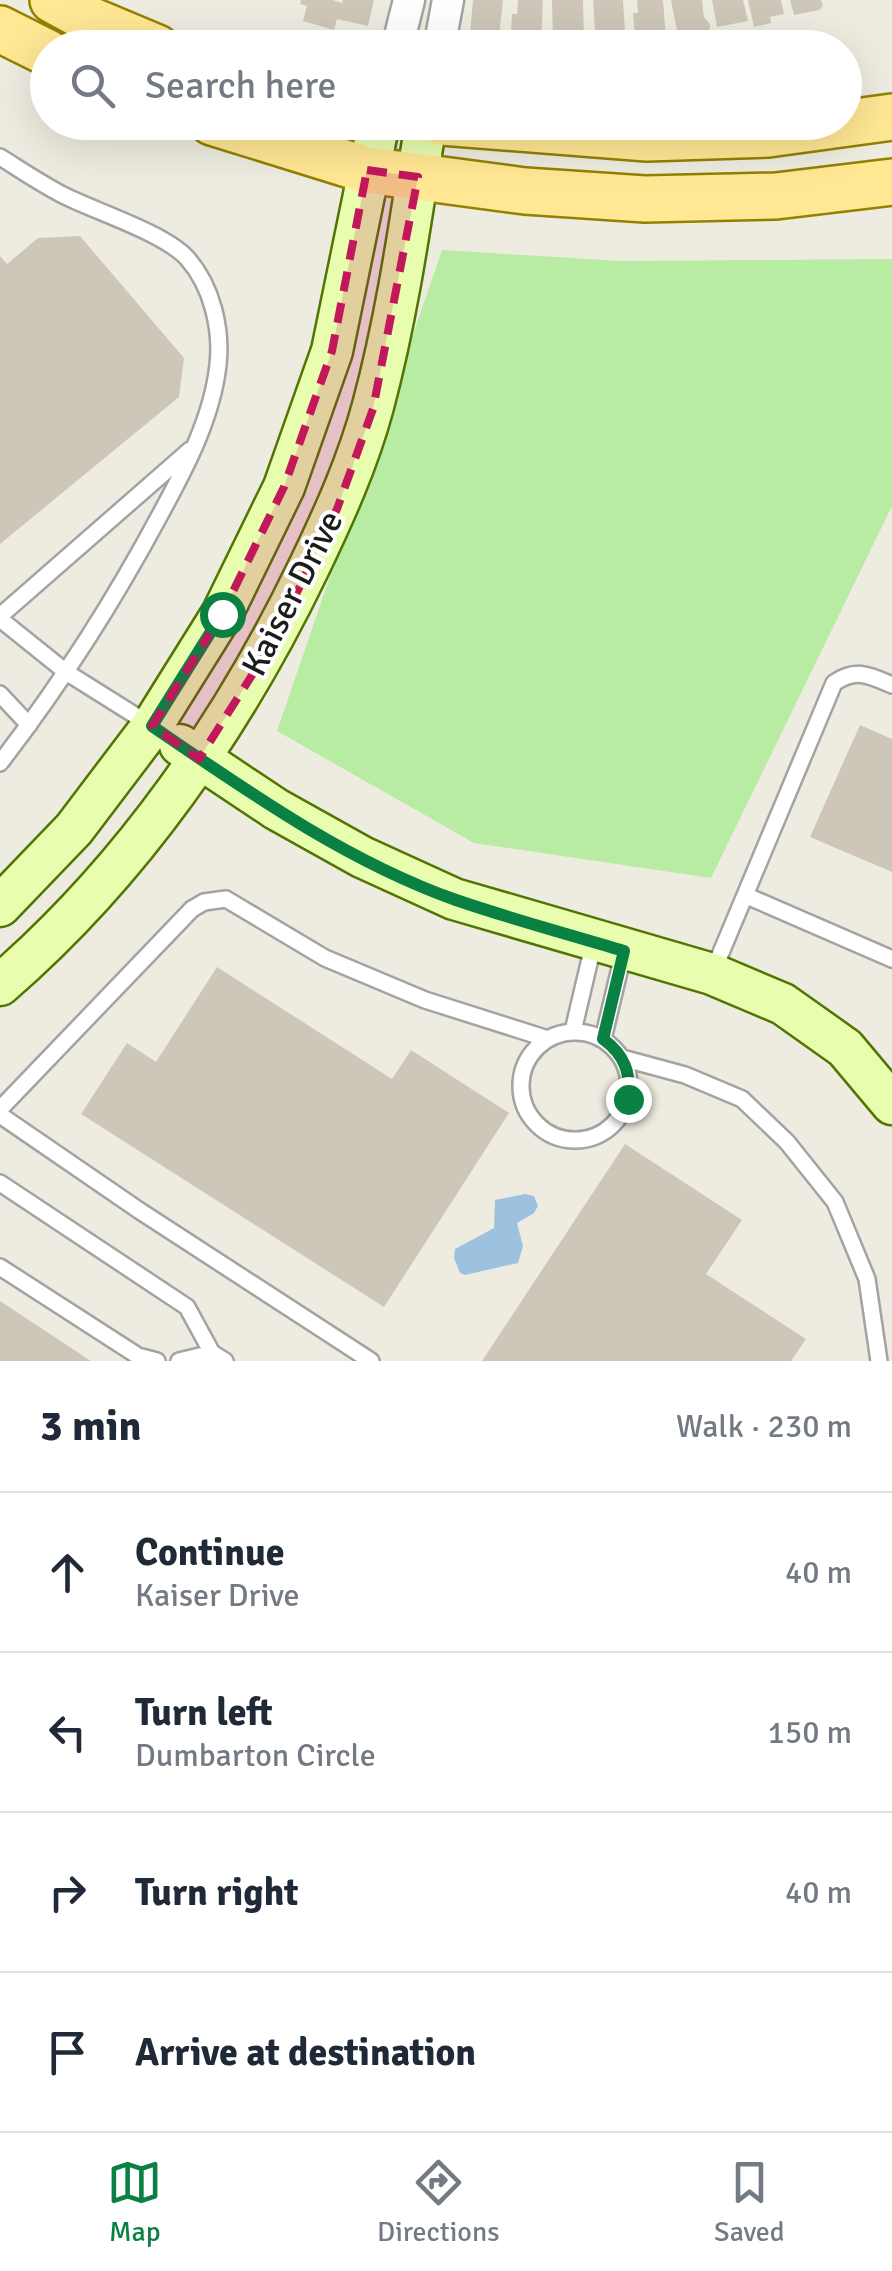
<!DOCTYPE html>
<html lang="en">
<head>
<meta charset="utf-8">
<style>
  :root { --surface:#fff; --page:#f2f2f3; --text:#1f2937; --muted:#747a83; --line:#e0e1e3; --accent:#0b8043 }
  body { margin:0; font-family:Signika,sans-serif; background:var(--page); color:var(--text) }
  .stop { position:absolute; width:30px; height:30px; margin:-22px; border:8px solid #0b8043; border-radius:50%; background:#fff }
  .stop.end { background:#0b8043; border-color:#fff; box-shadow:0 2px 10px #0008 }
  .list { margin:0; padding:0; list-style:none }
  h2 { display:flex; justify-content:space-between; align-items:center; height:130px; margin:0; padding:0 40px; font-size:42px }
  h2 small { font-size:32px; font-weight:400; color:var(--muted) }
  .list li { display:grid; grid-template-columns:65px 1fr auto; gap:30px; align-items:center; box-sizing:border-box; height:160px; padding:0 40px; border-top:2px solid var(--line) }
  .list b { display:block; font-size:38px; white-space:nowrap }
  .list p { margin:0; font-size:32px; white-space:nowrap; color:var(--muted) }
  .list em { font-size:32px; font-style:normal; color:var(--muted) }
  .icon { flex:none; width:55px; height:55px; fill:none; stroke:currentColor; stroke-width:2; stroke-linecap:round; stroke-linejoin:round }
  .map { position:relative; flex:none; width:892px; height:1361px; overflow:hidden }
  .search { position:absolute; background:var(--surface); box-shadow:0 10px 40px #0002; left:30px; right:30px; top:30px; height:110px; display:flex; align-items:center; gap:25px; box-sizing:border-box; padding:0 35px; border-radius:55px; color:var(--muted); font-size:38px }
  .sheet { height:770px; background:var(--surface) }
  nav { display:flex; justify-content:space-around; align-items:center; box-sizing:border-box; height:140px; border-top:2px solid var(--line); background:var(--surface); font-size:28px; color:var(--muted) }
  nav a { display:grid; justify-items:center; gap:5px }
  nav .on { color:var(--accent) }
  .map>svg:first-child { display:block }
  .grass { fill:#b7eca2 }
  .water { fill:#9dc2df }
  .building { fill:#cec7b9 }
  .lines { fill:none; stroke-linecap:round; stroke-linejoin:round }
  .lane-casing { stroke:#a3a3a3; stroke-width:20 }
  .street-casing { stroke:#a3a3a3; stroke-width:35 }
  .secondary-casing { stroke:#507500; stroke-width:45 }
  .primary-casing { stroke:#938100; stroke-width:50 }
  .lane { stroke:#fff; stroke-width:15 }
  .street { stroke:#fff; stroke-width:30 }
  .secondary { stroke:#e9fdaf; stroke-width:40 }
  .primary { stroke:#ffe794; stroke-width:45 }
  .route { stroke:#0b8043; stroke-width:12 }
  .marked { fill:#c2185b; fill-opacity:0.2; stroke:#c2185b; stroke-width:8; stroke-dasharray:20 12; stroke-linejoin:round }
  .labels { text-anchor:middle; stroke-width:8; stroke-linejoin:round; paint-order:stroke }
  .street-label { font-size:35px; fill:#1c1c1c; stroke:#fff }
</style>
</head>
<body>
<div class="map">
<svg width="892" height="1361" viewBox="0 0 892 1361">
  <rect width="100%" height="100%" fill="#eeece0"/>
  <path class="grass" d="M442,250L620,261L892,259V506L711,878L474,843L277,731Z"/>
  <path class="water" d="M525,1194L534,1196L538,1206L534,1213L517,1223L523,1246L518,1263L465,1275L460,1273L454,1258L455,1249L494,1228L495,1200Z"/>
  <path class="building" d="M301,0H333L342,3L343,0H374L368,26L337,19L334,30L303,21L307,6L300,4Z
    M473,0H503L498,47L469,44Z
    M518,0H543L541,47L510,48L512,14H517Z
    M552,0H583L584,43H553Z
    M593,0H623L626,47L596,48Z
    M637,0H663L666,38H662V42L652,43V48H636L633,13H638Z
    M671,0H702L704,17L710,24L709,42L680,46Z
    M712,0H743L748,21L717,27Z
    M748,0H781L784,14L770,17L771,23L754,27Z
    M790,0H821L823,6L819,10L794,15Z
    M80,236L184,358L179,397L0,544V256L7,264L38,238Z
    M860,725L892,739V872L810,837Z
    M217,967L392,1079L411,1050L509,1113L384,1307L81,1114L127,1043L156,1062Z
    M625,1144L742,1220L706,1274L806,1339L791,1361H482Z
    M0,1301L91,1361H0Z"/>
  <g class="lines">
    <g class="lane-casing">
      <path id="lane" d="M0,157C21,170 43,185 65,196C97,212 164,233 187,258C212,286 222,329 218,365C212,418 186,467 161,513C114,601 61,684 0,763
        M0,616L190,450
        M0,619L66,672L152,726
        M0,694L29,725
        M747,896L892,959
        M712,974L834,683C856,668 869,675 892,685
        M573,1031L594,942
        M521 1086a54 54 0 1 1 108 0a54 54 0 1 1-108 0Z
        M603,1039L624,951
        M622,1058L685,1075L742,1099L787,1142L835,1202L867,1279L879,1361
        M0,1109L192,909L204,902L226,899L325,958L425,1000L548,1039
        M0,1115L140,1211L371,1361
        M0,1183L187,1307L212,1353L225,1361
        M0,1267L138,1356L157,1361
        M179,1361L212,1353"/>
    </g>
    <g class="street-casing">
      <path id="street" d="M397,48L409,0
        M439,48L448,0"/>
    </g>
    <g class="secondary-casing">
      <path id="secondary" d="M180,745L276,809L362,857L454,899L712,974L783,1004L845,1048L892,1104
        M0,906L74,829L152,726L222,614L284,487L332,351L379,122
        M0,985C132,871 234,723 309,567C334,515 358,462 373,406C398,313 411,217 426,122"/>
    </g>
    <g class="primary-casing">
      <path id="primary" d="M53,0L90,20L157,48
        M0,29L48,53
        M212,122L367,170L525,191L645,199L776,196L892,182
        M442,122L647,138L768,134L892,117"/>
    </g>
    <use href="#lane" class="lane"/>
    <use href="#street" class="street"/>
    <use href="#secondary" class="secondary"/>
    <use href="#primary" class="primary"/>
  </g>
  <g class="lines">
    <path class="route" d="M222,614L152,726C247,791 346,861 456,900C511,919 568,934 624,951L603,1039C625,1055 631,1073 628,1099"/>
  </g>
  <path class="marked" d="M367,170L418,177L373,409L337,509L273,642L199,759L152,726L222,614L284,487L332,351Z"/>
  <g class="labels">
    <g class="street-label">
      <text transform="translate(292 593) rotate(-63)" y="12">Kaiser Drive</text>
    </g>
  </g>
</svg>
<div class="stop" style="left:222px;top:614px"></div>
<div class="stop end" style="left:628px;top:1099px"></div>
<div class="search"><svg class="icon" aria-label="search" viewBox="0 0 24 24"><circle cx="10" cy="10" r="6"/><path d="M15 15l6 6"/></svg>Search here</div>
</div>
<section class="sheet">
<h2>3 min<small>Walk · 230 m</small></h2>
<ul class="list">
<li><svg class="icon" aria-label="ahead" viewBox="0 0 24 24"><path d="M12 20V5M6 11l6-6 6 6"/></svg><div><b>Continue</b><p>Kaiser Drive</p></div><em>40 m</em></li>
<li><svg class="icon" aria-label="left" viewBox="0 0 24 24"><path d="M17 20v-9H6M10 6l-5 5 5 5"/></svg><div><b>Turn left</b><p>Dumbarton Circle</p></div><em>150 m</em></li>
<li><svg class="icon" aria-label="right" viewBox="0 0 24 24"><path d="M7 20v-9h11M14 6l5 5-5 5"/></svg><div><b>Turn right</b></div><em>40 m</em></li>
<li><svg class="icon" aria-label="arrive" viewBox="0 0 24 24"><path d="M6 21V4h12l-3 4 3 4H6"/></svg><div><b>Arrive at destination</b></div></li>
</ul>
</section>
<nav>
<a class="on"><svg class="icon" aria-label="map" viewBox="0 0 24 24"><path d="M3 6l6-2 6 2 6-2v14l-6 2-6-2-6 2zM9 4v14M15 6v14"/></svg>Map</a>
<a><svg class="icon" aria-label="directions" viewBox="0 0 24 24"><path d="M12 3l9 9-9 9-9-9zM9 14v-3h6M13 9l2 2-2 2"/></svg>Directions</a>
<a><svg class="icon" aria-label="saved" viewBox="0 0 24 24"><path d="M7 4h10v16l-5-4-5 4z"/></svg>Saved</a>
</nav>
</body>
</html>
